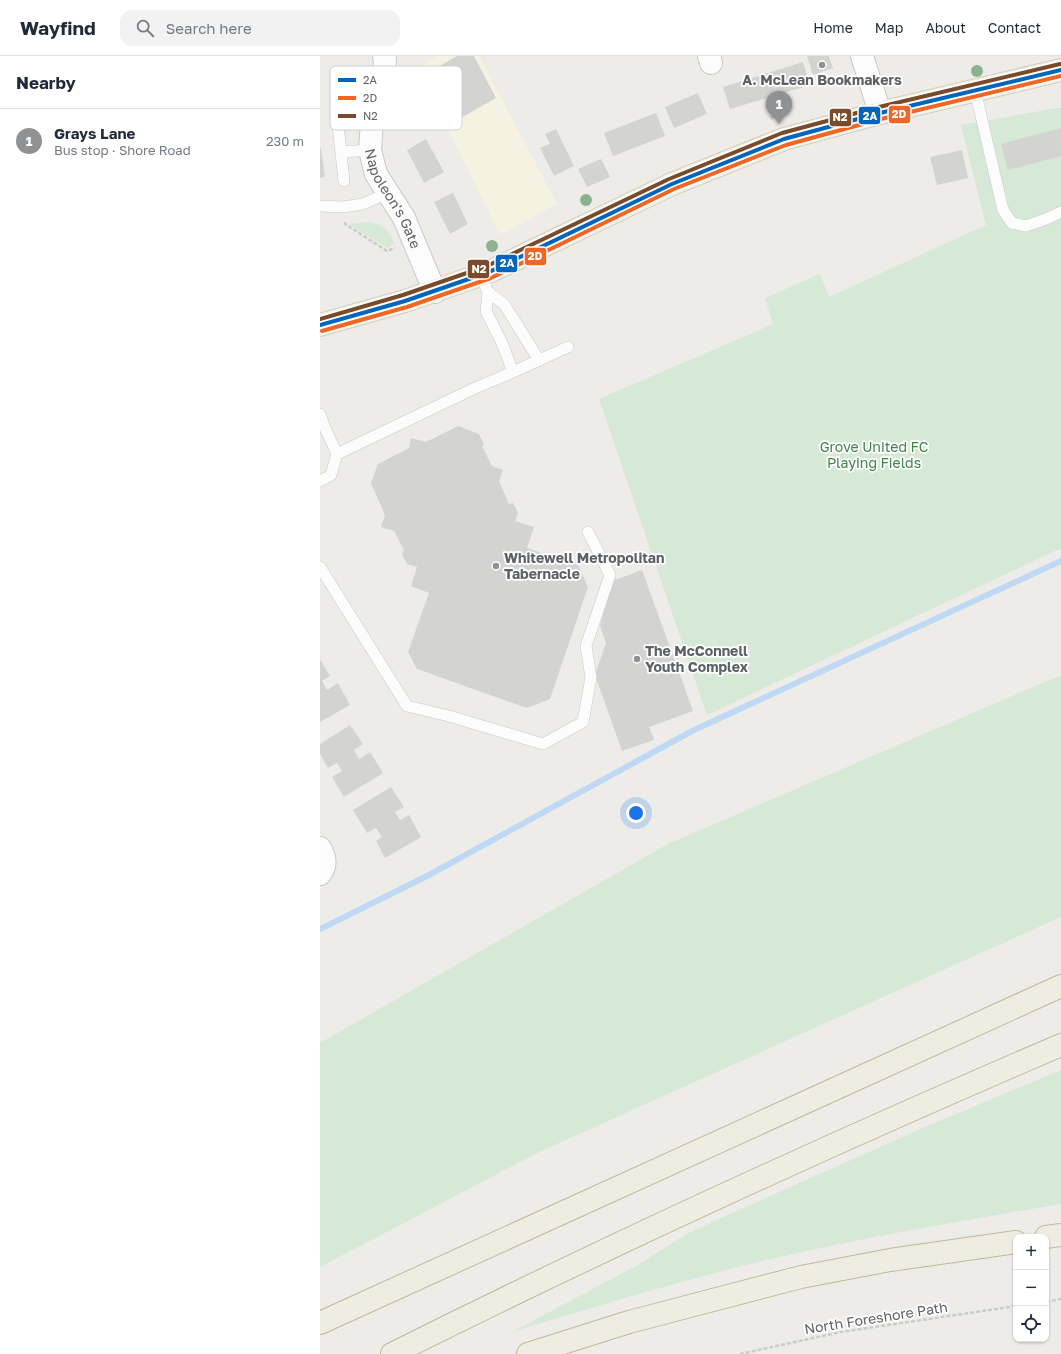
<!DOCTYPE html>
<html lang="en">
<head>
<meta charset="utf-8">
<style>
  :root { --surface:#fff; --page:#f2f2f3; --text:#1f2937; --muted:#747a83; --line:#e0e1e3; --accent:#8f9193 }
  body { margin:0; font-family:"Golos Text",sans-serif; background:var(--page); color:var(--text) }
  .controls { position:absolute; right:12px; bottom:12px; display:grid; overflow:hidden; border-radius:8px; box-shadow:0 1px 3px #0004 }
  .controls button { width:36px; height:36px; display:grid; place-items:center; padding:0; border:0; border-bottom:1px solid var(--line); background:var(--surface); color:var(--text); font:20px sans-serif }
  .you { position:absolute; left:316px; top:757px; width:14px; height:14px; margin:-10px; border:3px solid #fff; border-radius:50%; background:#1a73e8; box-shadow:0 0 0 6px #1a73e833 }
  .badge { display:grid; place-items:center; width:26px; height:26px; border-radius:50%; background:var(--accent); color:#fff; font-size:13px; font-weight:700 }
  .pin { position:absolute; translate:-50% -33px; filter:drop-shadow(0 1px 2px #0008) }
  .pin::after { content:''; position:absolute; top:21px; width:14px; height:12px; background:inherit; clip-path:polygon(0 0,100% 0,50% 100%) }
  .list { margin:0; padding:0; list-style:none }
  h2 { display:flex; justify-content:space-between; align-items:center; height:52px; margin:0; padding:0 16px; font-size:17px }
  h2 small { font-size:13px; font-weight:400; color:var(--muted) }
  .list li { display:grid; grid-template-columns:26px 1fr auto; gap:12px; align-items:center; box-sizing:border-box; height:64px; padding:0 16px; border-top:1px solid var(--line) }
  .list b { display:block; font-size:15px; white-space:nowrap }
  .list p { margin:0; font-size:13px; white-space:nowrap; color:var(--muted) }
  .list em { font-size:13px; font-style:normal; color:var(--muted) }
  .icon { flex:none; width:22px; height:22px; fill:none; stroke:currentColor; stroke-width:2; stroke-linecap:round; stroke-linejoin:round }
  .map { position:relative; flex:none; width:741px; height:1298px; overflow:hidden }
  header { display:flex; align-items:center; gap:24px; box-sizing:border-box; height:56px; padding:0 20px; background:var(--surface); border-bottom:1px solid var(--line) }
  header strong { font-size:19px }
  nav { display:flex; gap:22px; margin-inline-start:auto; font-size:14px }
  .search { width:280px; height:36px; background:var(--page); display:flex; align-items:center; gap:10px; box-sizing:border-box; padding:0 14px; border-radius:12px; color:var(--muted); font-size:15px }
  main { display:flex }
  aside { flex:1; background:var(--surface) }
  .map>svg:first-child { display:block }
  .commercial { fill:#f5f2e2 }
  .green { fill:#d6e8d6 }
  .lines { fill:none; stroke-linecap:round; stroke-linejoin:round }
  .stream { stroke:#bfd9f4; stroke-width:6 }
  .building { fill:#d3d3d1 }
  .lane-casing { stroke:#c9c8c9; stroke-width:12 }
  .street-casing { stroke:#c9c8c9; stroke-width:24 }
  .secondary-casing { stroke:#c8c8c8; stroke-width:24 }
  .primary-casing { stroke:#d3ceb8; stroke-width:24 }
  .highway-casing { stroke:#c3b897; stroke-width:24 }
  .path { stroke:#c9cdcb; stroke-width:2.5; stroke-dasharray:4 2; stroke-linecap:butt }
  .lane { stroke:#fcfcfc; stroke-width:11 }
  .street { stroke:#fcfcfc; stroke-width:22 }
  .secondary { stroke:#fcfcfc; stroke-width:22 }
  .primary { stroke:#f2f1e9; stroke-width:22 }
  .highway { stroke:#efede2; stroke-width:22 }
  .bus-1-casing { stroke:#fff; stroke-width:7 }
  .bus-2-casing { stroke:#fff; stroke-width:7 }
  .bus-3-casing { stroke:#fff; stroke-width:7 }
  .bus-1 { stroke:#0065bd; stroke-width:4 }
  .bus-2 { stroke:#f26522; stroke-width:4 }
  .bus-3 { stroke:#7a4b2a; stroke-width:4 }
  .tree { fill:#8cb38f }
  .poi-dot { fill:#8f9193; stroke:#fff; stroke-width:1.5 }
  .labels { text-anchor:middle; stroke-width:3.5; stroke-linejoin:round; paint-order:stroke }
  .poi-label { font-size:14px; font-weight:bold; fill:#5d6065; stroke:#fff; text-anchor:start }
  .street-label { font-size:14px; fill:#5d6065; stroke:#fff }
  .park-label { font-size:14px; fill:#3c8546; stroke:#fff }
  .key { fill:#fff; stroke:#cecfd1; stroke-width:1 }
  .key-label { font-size:11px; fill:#5d6065 }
  .line-badge { stroke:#fff; stroke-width:1.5 }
  .badge-label { font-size:11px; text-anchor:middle; font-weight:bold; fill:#fff }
</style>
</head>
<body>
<header>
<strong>Wayfind</strong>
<div class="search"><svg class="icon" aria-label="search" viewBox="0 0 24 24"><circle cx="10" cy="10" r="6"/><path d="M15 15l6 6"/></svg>Search here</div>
<nav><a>Home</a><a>Map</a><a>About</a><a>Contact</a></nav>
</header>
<main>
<aside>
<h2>Nearby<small></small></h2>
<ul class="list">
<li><span class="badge">1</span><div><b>Grays Lane</b><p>Bus stop · Shore Road</p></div><em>230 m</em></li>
</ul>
</aside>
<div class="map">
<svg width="741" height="1298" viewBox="0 0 741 1298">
  <rect width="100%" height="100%" fill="#edece8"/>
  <path class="commercial" d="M118,0H159L237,148L180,179L98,12Z"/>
  <path class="green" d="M737,52H741V492L387,659L279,343L453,268L445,242L500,218L509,241L666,169L641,69Z
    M49,166C65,169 68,174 75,188L67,192L29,168Z
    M741,619V861L219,1096L0,1211V987L348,788Z
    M741,1014V1148C647,1164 553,1180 459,1201C369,1222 281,1249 192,1276L312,1212L315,1211L368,1177L598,1074Z"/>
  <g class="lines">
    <path class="stream" d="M0,873L107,820L372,675L741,505"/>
  </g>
  <path class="building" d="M137,0H154L176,42L141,62L116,12Z
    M487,0H509L513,12L493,19Z
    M483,6L490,29L410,53L403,31Z
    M378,37L387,58L354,72L345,51Z
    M462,56L464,60L451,64L449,60Z
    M336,57L345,80L293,100L284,77Z
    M741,72V100L688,114L681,88Z
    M236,73L254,110L234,120L220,92L230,88L225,78Z
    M106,83L124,116L104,127L87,94Z
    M0,92H1L5,121L0,122Z
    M642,94L648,122L617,129L610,101Z
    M281,103L290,121L267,131L258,113Z
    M133,137L148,168L130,178L114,146Z
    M138,370L159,378L164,389L162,390L172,410L183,414L179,425L189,448L193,447L198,457L195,465L214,471L207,492L258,509L268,531L230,643L207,652L97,613L88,596L109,537L91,530L97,511L87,508L82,498L84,494L74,475L61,471L65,459L51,427L58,408L89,392L91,382L106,386Z
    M322,514L373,655L329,671L334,684L302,695L275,619L286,587L280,570L292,525Z
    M0,603L10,620L2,625L7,634L18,627L30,649L0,666Z
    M30,669L43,688L34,694L39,703L50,696L63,717L24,741L12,721L22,715L17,707L8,712L0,698V688Z
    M71,731L84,751L75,756L80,764L89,759L101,781L65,802L56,785L62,781L56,772L47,777L33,754Z"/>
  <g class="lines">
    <g class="lane-casing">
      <path id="lane" d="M655,34L683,154L692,167L706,170L726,163L741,156
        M18,69L24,125
        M21,96L50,94
        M0,150L23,151L43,148L68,137
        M161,220L168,236L184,248L219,304
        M168,236L166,255L182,287L193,316
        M0,358L5,372L17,398L11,419L0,425
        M17,398L153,333L193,316L248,291
        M0,511L87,650L129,660L223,688L263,666L271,621L266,590L290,519L268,476"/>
    </g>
    <g class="street-casing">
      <g id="street">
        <path id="s1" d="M64,0L65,3L63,30L52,65L50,94L56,118L84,162L115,236"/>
        <path d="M389,0L391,7"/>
        <path d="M0,792C5,800 7,810 0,818"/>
      </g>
    </g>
    <g class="secondary-casing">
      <path id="secondary" d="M542,0L560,57"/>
    </g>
    <g class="primary-casing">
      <path id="primary" d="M0,269L85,245L169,216L352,128L464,83L560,57L741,14"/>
    </g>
    <g class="highway-casing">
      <path id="highway" d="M726,1181L741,1179
        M0,1267L741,930
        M72,1298C292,1188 515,1086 741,989
        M208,1298L309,1266L481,1221L570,1204L696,1186"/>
    </g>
    <path class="path" d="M25,166V168L67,195L75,192
      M726,1246L741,1243
      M420,1298L521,1276L696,1250"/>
    <use href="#lane" class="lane"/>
    <use href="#street" class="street"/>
    <use href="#secondary" class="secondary"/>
    <use href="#primary" class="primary"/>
    <use href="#highway" class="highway"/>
    <g class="bus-1-casing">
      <path id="bus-1" d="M0,269L85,245L169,216L352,128L464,83L560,57L741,14"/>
    </g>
    <g class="bus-2-casing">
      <path id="bus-2" d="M2,275L87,251L171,222L354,133L466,89L561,63L741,20"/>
    </g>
    <g class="bus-3-casing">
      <path id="bus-3" d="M0,263L83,239L167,210L349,123L462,77L559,51L740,8"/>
    </g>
    <use href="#bus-1" class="bus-1"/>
    <use href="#bus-2" class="bus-2"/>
    <use href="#bus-3" class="bus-3"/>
  </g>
  <g class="tree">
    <circle cx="657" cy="15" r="6"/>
    <circle cx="266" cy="144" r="6"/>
    <circle cx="172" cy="190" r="6"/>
  </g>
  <g class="poi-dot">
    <circle cx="502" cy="9" r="4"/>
    <circle cx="176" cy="510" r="4"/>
    <circle cx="317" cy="603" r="4"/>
  </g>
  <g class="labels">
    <g class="poi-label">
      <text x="502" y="29" text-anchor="middle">A. McLean Bookmakers</text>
      <text x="184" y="507">Whitewell Metropolitan<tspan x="184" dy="16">Tabernacle</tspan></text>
      <text x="325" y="600">The McConnell<tspan x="325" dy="16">Youth Complex</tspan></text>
    </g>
    <g class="street-label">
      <text dy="5" stroke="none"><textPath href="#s1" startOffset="150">Napoleon's Gate</textPath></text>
      <text transform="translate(556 1262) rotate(-9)" y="5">North Foreshore Path</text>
    </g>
    <g class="park-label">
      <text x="554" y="396">Grove United FC<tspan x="554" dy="16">Playing Fields</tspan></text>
    </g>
  </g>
  <rect x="10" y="10" width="132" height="64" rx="6" class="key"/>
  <rect x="18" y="22" width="18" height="4" fill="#0065bd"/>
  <rect x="18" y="40" width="18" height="4" fill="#f26522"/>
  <rect x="18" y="58" width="18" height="4" fill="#7a4b2a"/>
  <g class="key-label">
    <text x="43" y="28">2A</text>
    <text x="43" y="46">2D</text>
    <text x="43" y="64">N2</text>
  </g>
  <g class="line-badge">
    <rect x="568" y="49" width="23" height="19" rx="4" fill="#f26522"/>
    <rect x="538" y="50" width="23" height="19" rx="4" fill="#0065bd"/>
    <rect x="509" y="52" width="23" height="19" rx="4" fill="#7a4b2a"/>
    <rect x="204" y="191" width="23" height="19" rx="4" fill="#f26522"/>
    <rect x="175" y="198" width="23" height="19" rx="4" fill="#0065bd"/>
    <rect x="147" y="203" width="23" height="20" rx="4" fill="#7a4b2a"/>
  </g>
  <g class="badge-label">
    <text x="579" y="62">2D</text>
    <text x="550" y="64">2A</text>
    <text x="520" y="65">N2</text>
    <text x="215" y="204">2D</text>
    <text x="187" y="211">2A</text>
    <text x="159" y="217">N2</text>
  </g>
</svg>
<div class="controls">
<button>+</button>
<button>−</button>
<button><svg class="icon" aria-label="locate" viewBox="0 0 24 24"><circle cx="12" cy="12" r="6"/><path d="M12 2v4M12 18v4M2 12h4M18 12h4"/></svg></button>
</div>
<div class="you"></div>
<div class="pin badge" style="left:459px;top:68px">1</div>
</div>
</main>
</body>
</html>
